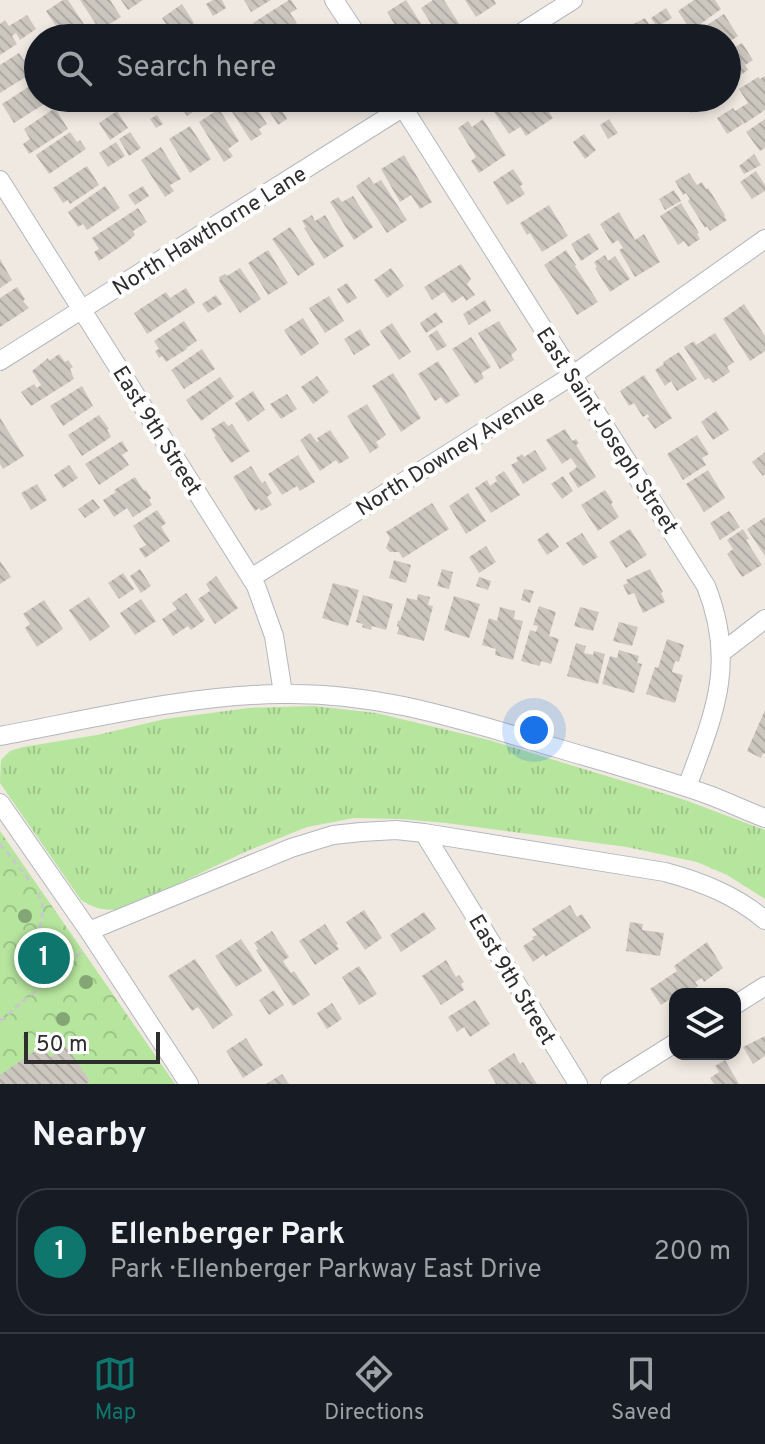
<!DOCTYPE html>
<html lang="en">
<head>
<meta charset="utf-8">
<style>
  :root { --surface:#171b24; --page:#242831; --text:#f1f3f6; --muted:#9ea1a6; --line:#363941; --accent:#0f766e }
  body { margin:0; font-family:Overpass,sans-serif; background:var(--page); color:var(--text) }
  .controls { position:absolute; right:24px; bottom:24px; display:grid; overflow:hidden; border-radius:16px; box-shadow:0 4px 12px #0003 }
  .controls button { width:72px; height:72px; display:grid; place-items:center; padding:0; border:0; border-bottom:2px solid var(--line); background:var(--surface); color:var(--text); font:40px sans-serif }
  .scale { position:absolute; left:24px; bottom:20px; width:136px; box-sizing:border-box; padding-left:8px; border:4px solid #2e2e2e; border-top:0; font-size:22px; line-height:28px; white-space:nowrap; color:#2e2e2e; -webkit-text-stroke:6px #fff; paint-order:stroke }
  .you { position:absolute; left:534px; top:730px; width:28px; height:28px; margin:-20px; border:6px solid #fff; border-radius:50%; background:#1a73e8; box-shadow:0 0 0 12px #1a73e833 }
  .badge { display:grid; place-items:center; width:52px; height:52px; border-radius:50%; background:var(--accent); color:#fff; font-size:26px; font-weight:700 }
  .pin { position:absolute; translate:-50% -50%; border:4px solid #fff; box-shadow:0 2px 8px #0006 }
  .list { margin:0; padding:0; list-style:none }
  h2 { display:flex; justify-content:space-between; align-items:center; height:104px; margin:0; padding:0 32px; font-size:34px }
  h2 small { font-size:26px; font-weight:400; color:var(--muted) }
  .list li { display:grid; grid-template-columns:52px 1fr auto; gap:24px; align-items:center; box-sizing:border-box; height:128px; margin:0 16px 16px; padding:0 16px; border:2px solid var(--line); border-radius:32px }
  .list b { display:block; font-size:30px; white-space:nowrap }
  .list p { margin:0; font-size:26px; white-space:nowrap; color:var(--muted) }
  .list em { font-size:26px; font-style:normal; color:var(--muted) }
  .icon { flex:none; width:44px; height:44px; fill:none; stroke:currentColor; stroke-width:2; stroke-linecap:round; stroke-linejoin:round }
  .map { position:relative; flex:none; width:765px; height:1084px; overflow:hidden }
  .search { position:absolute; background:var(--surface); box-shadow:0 4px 12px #0003; left:24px; right:24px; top:24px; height:88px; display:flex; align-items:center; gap:20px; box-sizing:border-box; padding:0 28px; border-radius:44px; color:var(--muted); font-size:30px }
  .sheet { height:248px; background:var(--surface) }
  nav { display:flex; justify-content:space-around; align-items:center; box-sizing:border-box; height:112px; border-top:2px solid var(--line); background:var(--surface); font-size:22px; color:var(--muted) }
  nav a { display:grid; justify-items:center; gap:4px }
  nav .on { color:var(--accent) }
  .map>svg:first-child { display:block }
  .grass { fill:url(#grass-tufts) }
  .forest { fill:url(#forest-crowns) }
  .building { fill:url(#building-back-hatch) }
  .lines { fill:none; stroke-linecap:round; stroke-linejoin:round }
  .street-casing { stroke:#b4b7c1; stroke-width:20 }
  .path { stroke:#c9c9c9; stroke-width:3; stroke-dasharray:6 4; stroke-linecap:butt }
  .street { stroke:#fff; stroke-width:18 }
  .tree { fill:#84a574 }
  .labels { text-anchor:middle; stroke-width:8; stroke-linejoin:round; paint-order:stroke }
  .street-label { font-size:22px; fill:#2e2e2e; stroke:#fff }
</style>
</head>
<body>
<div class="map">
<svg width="765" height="1084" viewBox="0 0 765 1084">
  <defs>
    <pattern id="grass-tufts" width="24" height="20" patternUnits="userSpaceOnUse" patternTransform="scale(2)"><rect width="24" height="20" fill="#b6e59e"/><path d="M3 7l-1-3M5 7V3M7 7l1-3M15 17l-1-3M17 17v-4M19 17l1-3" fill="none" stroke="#9dc588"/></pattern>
    <pattern id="forest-crowns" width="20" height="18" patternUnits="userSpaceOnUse" patternTransform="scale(2)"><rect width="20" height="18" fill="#b6e59e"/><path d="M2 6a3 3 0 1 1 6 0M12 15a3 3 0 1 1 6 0" fill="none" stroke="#9dc588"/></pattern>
    <pattern id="building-back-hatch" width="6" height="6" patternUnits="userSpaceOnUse" patternTransform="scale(2)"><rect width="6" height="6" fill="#cbc7bf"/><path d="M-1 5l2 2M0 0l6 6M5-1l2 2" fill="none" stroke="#afaba4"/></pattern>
  </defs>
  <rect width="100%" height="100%" fill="#efe9e1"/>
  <path class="grass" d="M314,706L376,713L489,740L685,800L765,830V899L727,875L697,862L627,847L446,823L401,819L354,818L307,827L247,851L125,909C107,911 97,910 81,900L0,783L1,760L10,751L23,747L97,735L165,719L249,708Z"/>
  <path class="forest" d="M0,831L175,1084H0Z"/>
  <path class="building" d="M63,0H68L91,35L87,38H64L46,11Z
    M80,0H110L121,17L108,25L111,30L103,35Z
    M121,0H143L128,10Z
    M213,0H222L226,8L213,16L206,4Z
    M244,0H271L251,12Z
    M289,0H291L297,9L290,13L297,23L274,38H262L253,23Z
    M406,0L430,38H403L387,12Z
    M433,0H444L463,30L450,38L449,35L440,38L421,8Z
    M465,0H494L496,4L476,17Z
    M694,0H715L721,9L691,31L678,11Z
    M182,4L194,23L188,27L193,35L188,38H175L162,18Z
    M666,8L672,18L657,27L651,18Z
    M724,14L738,36L727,43V38H691L690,36Z
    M27,15L36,29L20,40L16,33L12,36L17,44L0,55V24L5,20L9,26Z
    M645,18L658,38H630L624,29Z
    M237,24L244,34L238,38H225L222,34Z
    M312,28L318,38H297Z
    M742,43L753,60L745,65L748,70L727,84V52Z
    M19,53L32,73L0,93V65Z
    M765,76V110L744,124L739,116L743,124L727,134L717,118L733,108L735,111L748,103L739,89L758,77L760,79Z
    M36,82L38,85V98H47L49,101L14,123L2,104Z
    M184,98H188L196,110L187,116L178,102Z
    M223,98H232L234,101L238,98H250L267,124L259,129L262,134L251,141Z
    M261,98H288L293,106L283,112L287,119L278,125Z
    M300,98H323L307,108Z
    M516,98L520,102L526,98L529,100L540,98L553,118L526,136L520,127L509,134L494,112Z
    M552,98H580L564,108L563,106L559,108Z
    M689,98H703L706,103L691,113L683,101Z
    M55,108L68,129L29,154L23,144L30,139L24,129Z
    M219,109L239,141L228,149L233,156L224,162L199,122Z
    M117,111L128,128L110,140L99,123Z
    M157,115L163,124L156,128L150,119Z
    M483,119L506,155L479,173L471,161L476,157L458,128L468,121L472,127Z
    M609,119L618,133L608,139L600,125Z
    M765,119V148L760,151L746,132Z
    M190,126L211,159L190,173L169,139Z
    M70,132L77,142L80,140L86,149L49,174L36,155Z
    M130,132L141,148L129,156L119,139Z
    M584,134L596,150L585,159L573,142Z
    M116,142L125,156L108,167L99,153Z
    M161,147L181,179L170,185L174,191L165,197L141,160Z
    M754,154L761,165L744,174L739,166Z
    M404,155L432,202L420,209L411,195L400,202L381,169Z
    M87,166L99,185L70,204L68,200L63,203L53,188Z
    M513,169L523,184L520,186L525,194L507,205L493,182Z
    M756,171L765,185V191L752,199L740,182Z
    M689,173L697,185L702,182L706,189L708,188L725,215L724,216L727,220L710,231L707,226L705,228L688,201L690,199L686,193L683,195L675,181Z
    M369,177L374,184L381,180L407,220L387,233L356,186Z
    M105,186L120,208L87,230L83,224L78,227L68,212Z
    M143,186L149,196L135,205L128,195Z
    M674,190L681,201L665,210L659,199Z
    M353,196L373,227L354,240L330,202L338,197L342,202Z
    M681,203L699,233L697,234L700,239L688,247L684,241L678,245L660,216Z
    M549,205L568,236L542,252L530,233L527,235L520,223Z
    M138,208L147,222L133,231L135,235L127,242L99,261L94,252L99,249L92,238Z
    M619,212L635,240L644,234L660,262L635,277L619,250L623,248L618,240L612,244L600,224Z
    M312,215L315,221L325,215L344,246L324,259L304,228L306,227L302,221Z
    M290,227L315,264L298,276L272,239Z
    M589,233L599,249L581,261L571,244Z
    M268,250L288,283L268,295L248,263Z
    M566,250L576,265L575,266L598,302L577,315L544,265Z
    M605,255L608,261L615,256L630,279L610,292L595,268L597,267L594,262Z
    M0,259L12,280L0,288Z
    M461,264L471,279L467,284L475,295L466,301L463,296L452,303L444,292L432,300L424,287Z
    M240,268L261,299L240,313L219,281L220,280L219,277L225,274L227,276Z
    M391,268L404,286L387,298L374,280Z
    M347,283L357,298L347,304L337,289Z
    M17,287L25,299L23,301L29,308L0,327V298Z
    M186,288L195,303L147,334L134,313L166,292L170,298Z
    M216,295L222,304L208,313L202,304Z
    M329,296L344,321L325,333L309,308Z
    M485,300L491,311L469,325L463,314Z
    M744,304L765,336V351L750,361L723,319Z
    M436,312L443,322L426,333L420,323Z
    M303,318L319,344L301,356L284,330Z
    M184,321L197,341L186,348L187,349L166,362L162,356L159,358L155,351L159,349L154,341Z
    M499,321L517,350L511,355L514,360L500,369L478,333Z
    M392,323L411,352L399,360L380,331Z
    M360,329L370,345L354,355L344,339Z
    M437,330L447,346L437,351L428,336Z
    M715,333L734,362L727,367L730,372L713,383L709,378L705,380L684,347L694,341L696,345Z
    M471,337L491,367L481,373L484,378L475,384L452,349Z
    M202,349L215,369L184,389L171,370Z
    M679,352L697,379L677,391L671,381L665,386L655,370L664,364L663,362Z
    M59,354L65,362L68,360L73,367L70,369L74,379L31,406L21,392L34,384L37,388L41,385L32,371L48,358L49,361Z
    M438,361L460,395L446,404L441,397L435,401L418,374Z
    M393,373L421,418L401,432L372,386Z
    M644,375L672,418L655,429L647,418L649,417L648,414L643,417L634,403L629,406L620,391Z
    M317,376L329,392L313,404L301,387Z
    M220,377L234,397L201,421L186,400Z
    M82,386L93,406L63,426L50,406Z
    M253,391L265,410L248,422L235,403Z
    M287,394L297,409L281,419L270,404Z
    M367,404L386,435L376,442L379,447L370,453L347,416Z
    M716,411L729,430L713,440L701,422Z
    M99,415L109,429L107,430L111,437L82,456L68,435Z
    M0,418L24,456L3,469L0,464Z
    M224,421L228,426L232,424L250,451L231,463L214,437L216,436L211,429Z
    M565,429L572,441L576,439L579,443L576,445L596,477L578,488L569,473L577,467L571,458L562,464L546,440Z
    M330,430L349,458L339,464L336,460L320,471L300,440L310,433L317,442L319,441L317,438Z
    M697,435L709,454L702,458L706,465L683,480L667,454Z
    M122,441L128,451L122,455L129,465L99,485L85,464Z
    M535,450L547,469L523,484L511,465L518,461L516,458L522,454L524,457Z
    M765,452V474L763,476L752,462Z
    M298,455L315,482L300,491L297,486L282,495L268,474Z
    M69,465L78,478L63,488L54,475Z
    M251,466L262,483L265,481L272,493L267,497L272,505L261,511L259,508L255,511L233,477Z
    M708,470L725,498L704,512L686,484Z
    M504,471L520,495L491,513L475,488L487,480L490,486L497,481L495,477Z
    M563,476L573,491L562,499L551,484Z
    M135,477L144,491L146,490L151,498L149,500L152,505L133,517L127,508L114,517L103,500L116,492L114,490Z
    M37,484L47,500L31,510L21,493Z
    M605,490L613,502L611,504L619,517L598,531L581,505Z
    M468,493L486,521L466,534L449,506Z
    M93,499L100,508L85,518L78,509Z
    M432,503L449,529L403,558L399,552H390L386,548L390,538L386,532Z
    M157,510L166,523L161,527L170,541L145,558L139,549L146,545L133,526Z
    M729,511L740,527L720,540L710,523Z
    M765,517V556L747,529Z
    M630,529L647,555L626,568L609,542Z
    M743,529L749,539L746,540L762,565L742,577L727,554L733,549L727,540Z
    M548,532L559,547L547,555L537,540Z
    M582,533L598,557L583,566L566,543Z
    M486,546L496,562L479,573L469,557Z
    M394,560L411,565L406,583L389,578Z
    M0,561L11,577L0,584Z
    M140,569L151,586L141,593L130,576Z
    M442,569L453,572L449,589L437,586Z
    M650,569L663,592L661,593L665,602L643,613L634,593L628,595L623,585L628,583L626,580Z
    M123,573L134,589L119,599L108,583Z
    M216,576L238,608L215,624L198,599L210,591L206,584Z
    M479,577L491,581L488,590L476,586Z
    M333,583L359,590L348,626L322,618Z
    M524,589L534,591L530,603L521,600Z
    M186,593L205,620L191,630L188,626L173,636L162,619L177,609L172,603Z
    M418,594L430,597L428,605L433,606L424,641L397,634L399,627L397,626L398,620L400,621L407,598L417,600Z
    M363,595L393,604L386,630L372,626L371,630L362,627L363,624L356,622Z
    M454,596L480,604L469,638L444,630Z
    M89,597L110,627L90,641L69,610Z
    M141,599L156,621L135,635L120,613Z
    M44,600L63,629L37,647L25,628L30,624L23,614Z
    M539,606L556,612L549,636L559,639L551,664L541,661L540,666L521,661L530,630L536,632L538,626L533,625Z
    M500,607L515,611L514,619L523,621L513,660L495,655L496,649L482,645L489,618L497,621Z
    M580,607L599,612L593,631L574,626Z
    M619,622L638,627L632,646L613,641Z
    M667,639L684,645L679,662L675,661L672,672L683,675L675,703L646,694L655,667L658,668Z
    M576,643L586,646L584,653L593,655L594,651L605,654L598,684L567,676Z
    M619,650L639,656L637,663L642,664L634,693L602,684L610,656L617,658Z
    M765,710V754L763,753L761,758L747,751Z
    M570,905L577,917L582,914L591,928L545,957L544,954L533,962L523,946L534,939L532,937L537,935L532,929Z
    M364,910L382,938L365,950L346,922Z
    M424,912L436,929L401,952L390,935Z
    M630,922L643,924L642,930L664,933L660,956L626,951Z
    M325,924L338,944L336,945L339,949L315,965L299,941Z
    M272,931L289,957L283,961L291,973L294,971L310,995L293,1006L256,950L258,949L254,943Z
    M241,939L262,971L236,987L215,956Z
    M707,942L723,968L704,982L702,978L695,982L698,986L690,991L688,988L679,994H675V996L661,1005L650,989L677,971L674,966Z
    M195,959L233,1015L213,1029L198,1007L192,1011L168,976Z
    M446,960L456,977L459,975L464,982L461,984L464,990L441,1005L422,976Z
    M359,966L377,994L359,1005L342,977Z
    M274,990L284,1005L269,1015L259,1000Z
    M475,1000L490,1024L470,1037L464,1027L457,1032L448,1017Z
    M332,1003L342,1019L327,1029L317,1013Z
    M765,1036V1056L753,1064L743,1047Z
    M246,1038L263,1065L243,1078L226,1051Z
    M42,1046L50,1057L66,1046L90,1081L86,1084H0V1075Z
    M514,1053L520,1064L523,1062L537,1084H496L488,1070Z
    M725,1060L739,1084H714L710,1078L719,1072L715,1066Z
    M282,1074L289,1084H266Z"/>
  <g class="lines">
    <g class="street-casing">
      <path id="street" d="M334,0L359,38
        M513,38L573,0
        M397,98L706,586C737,664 714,714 687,787
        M0,180L256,586L274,636L283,693
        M0,361L418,98
        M251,578L573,375L765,239
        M721,653L765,619
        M0,736C91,719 189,695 281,694C370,692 446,715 530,740C589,758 650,774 709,795C728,802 746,811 765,818
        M0,803L89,931L189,1084
        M424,833L578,1084
        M89,931L291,848L333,835L361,832L396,830L424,833L665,872C702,882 735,895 765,920
        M735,1005L765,986
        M610,1084L675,1043"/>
    </g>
    <path class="path" d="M0,844L32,883
      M38,893C48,910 39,924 37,942L43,952L60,972
      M0,1021L83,951"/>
    <use href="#street" class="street"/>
  </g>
  <g class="tree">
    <circle cx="25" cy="916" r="7"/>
    <circle cx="27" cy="973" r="7"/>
    <circle cx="86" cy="982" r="7"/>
    <circle cx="63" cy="1019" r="7"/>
  </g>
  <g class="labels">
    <g class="street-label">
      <text transform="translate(209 230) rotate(-32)" y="8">North Hawthorne Lane</text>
      <text transform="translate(158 430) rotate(58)" y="8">East 9th Street</text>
      <text transform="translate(608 430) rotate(57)" y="8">East Saint Joseph Street</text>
      <text transform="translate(450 452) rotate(-32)" y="8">North Downey Avenue</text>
      <text transform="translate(513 979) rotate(59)" y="8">East 9th Street</text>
    </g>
  </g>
</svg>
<div class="controls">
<button><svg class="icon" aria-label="layers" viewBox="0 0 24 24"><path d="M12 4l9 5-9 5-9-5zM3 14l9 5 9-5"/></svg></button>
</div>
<div class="scale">50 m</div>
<div class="you"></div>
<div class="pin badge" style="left:44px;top:958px">1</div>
<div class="search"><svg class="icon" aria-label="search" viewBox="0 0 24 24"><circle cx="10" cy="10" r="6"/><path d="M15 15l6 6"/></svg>Search here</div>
</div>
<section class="sheet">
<h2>Nearby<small></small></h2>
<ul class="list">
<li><span class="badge">1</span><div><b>Ellenberger Park</b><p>Park · Ellenberger Parkway East Drive</p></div><em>200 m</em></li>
</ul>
</section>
<nav>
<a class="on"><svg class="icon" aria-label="map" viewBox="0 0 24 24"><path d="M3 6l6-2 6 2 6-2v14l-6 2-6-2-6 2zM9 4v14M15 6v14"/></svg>Map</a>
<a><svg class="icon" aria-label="directions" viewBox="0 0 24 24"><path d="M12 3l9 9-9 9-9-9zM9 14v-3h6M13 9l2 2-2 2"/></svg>Directions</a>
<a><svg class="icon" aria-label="saved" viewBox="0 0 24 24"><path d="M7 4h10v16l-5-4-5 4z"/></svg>Saved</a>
</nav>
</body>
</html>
